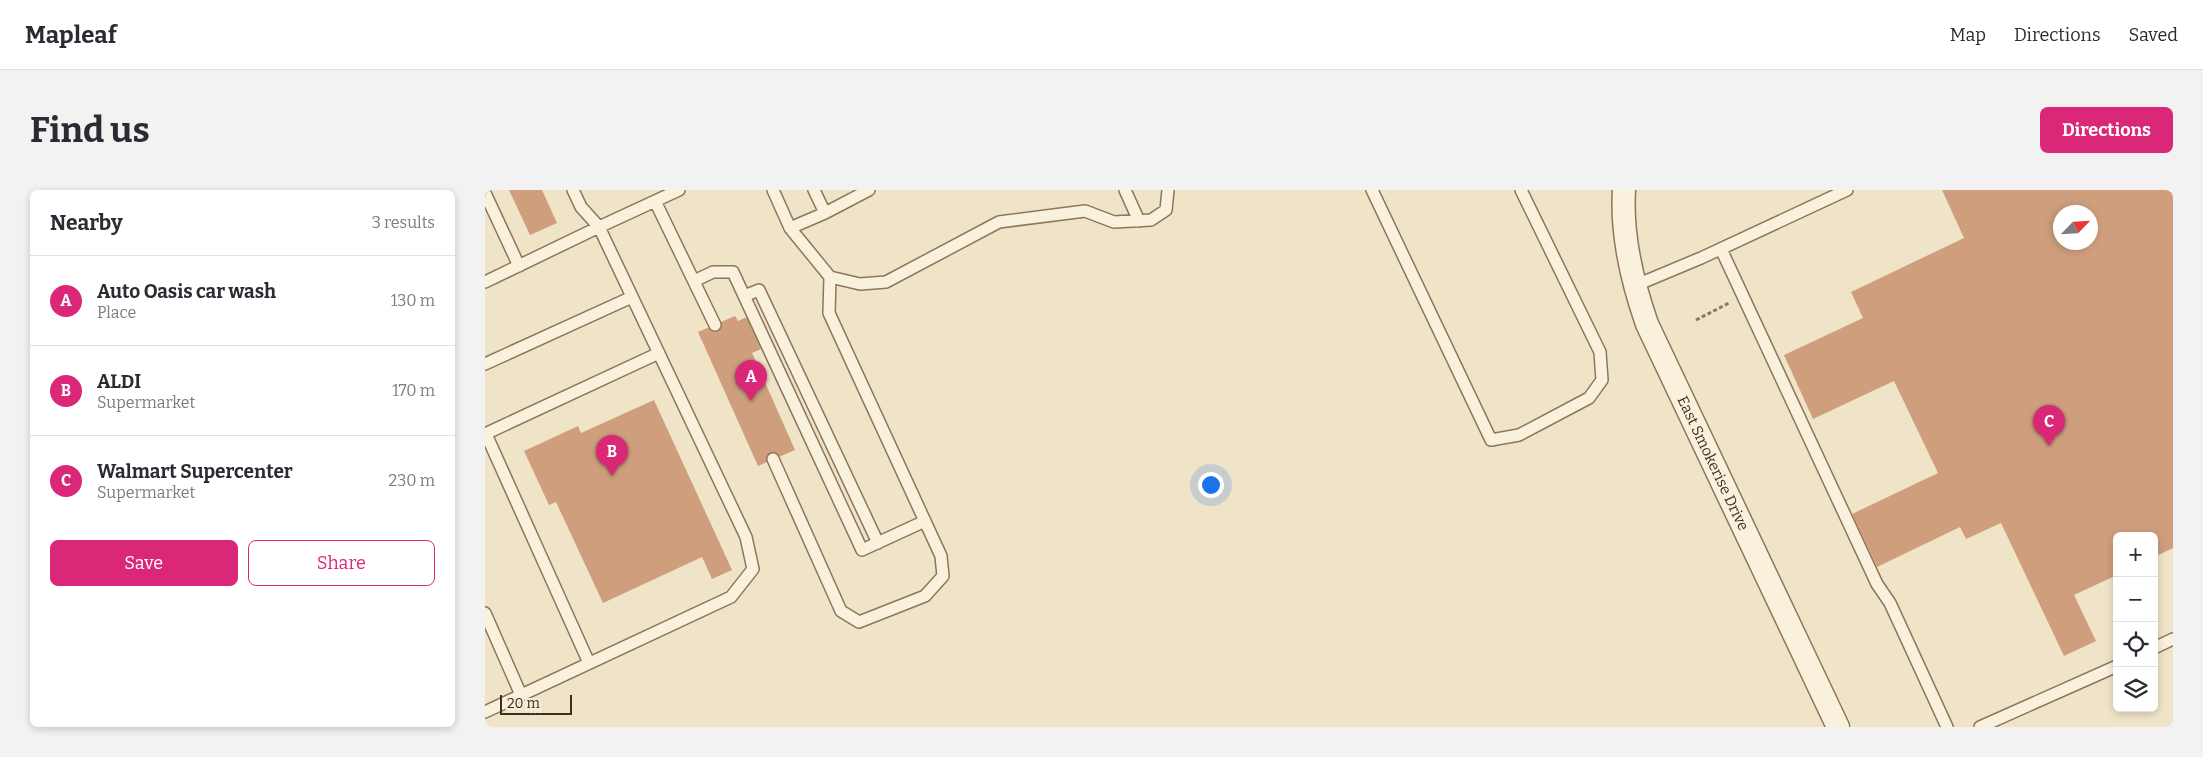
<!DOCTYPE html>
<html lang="en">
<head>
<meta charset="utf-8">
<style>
  :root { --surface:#fff; --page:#f2f2f3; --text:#2b2b33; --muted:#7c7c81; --line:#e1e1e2; --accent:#db2777 }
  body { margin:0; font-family:Bitter,serif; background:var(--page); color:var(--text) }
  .controls { position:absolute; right:15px; bottom:15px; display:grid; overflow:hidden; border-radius:8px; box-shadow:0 2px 8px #0003 }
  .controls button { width:45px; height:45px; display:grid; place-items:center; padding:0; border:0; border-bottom:1px solid var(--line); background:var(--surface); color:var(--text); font:25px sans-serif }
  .compass { position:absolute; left:1568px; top:15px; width:45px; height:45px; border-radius:50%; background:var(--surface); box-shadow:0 2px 8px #0003; rotate:65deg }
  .scale { position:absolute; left:15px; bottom:12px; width:72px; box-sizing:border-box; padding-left:5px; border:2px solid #3d2e20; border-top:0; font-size:14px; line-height:18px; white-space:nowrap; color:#3d2e20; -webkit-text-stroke:4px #f7eed8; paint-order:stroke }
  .you { position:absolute; left:725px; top:294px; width:18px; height:18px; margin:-12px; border:4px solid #fff; border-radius:50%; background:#1a73e8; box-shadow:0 0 0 8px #1a73e833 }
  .badge { display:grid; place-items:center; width:32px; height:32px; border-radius:50%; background:var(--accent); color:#fff; font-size:16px; font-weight:700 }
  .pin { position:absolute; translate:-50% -41px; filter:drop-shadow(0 1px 2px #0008) }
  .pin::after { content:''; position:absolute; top:26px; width:18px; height:15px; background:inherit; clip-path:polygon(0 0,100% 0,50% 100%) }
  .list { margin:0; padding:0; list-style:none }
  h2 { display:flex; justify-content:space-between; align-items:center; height:65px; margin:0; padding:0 20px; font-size:21px }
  h2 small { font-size:16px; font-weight:400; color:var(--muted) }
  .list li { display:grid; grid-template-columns:32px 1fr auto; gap:15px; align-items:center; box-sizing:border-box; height:90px; padding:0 20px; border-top:1px solid var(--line) }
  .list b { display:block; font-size:19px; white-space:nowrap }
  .list p { margin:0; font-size:16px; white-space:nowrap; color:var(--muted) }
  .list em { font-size:16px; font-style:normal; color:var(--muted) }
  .actions { display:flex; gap:10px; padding:15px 20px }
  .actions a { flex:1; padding:11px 0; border:1px solid var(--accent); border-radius:8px; text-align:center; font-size:18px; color:var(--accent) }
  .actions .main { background:var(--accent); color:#fff }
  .icon { flex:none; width:28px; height:28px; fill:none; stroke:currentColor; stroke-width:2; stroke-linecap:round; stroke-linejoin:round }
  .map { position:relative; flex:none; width:1688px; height:537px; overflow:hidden; border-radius:8px }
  header { display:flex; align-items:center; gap:30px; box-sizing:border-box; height:70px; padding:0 25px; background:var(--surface); border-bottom:1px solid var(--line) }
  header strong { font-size:24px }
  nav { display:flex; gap:28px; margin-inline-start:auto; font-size:18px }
  .intro { display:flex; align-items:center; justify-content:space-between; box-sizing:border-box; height:120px; padding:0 30px }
  h1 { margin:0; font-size:35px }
  .button { padding:12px 22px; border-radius:8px; background:var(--accent); color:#fff; font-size:18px; font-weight:700 }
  main { display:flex; gap:30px; padding:0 30px }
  aside { flex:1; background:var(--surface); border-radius:8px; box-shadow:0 2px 8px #0003 }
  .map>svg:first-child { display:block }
  .building { fill:#cf9f7d; fill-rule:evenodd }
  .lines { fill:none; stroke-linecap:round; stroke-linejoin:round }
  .service-casing { stroke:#8d765c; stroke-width:14 }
  .minor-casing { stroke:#8d765c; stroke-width:25 }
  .path { stroke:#8d765c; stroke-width:3; stroke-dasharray:4 2.5; stroke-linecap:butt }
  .service { stroke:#faf1dc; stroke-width:11 }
  .minor { stroke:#faf1dc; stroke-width:22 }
  .labels { text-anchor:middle; stroke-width:5; stroke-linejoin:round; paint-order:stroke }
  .street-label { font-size:15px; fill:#3d2e20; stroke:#f7eed8 }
</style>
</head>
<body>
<header>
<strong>Mapleaf</strong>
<nav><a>Map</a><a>Directions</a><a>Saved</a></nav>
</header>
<div class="intro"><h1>Find us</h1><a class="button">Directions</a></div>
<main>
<aside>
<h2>Nearby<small>3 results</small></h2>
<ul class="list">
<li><span class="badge">A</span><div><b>Auto Oasis car wash</b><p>Place</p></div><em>130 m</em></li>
<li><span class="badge">B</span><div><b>ALDI</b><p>Supermarket</p></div><em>170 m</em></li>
<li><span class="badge">C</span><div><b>Walmart Supercenter</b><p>Supermarket</p></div><em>230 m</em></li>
</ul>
<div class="actions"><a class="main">Save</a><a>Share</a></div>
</aside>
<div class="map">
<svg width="1688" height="537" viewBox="0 0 1688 537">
  <rect width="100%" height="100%" fill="#f0e4c8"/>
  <path class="building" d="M24,0H57L72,33L45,45Z
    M1457,0H1688V358L1669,367V346H1632V385L1589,405L1611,451L1579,466L1516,333L1481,349L1475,337L1392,377L1367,324L1453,283L1409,191L1328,229L1299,165L1378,128L1366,102L1479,48ZM1576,22H1606V52H1576Z
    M250,126L253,131L262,127L276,159L267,163L310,260L273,276L213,142Z
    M169,210L247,380L227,389L217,367L118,413L71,312L64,315L39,261L93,236L96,243Z"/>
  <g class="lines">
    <g class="service-casing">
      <path id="service" d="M88,0L96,17L114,37L194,0
        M288,0L305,38L345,87L375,94L401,92L514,32L600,21L629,32L666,30L681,20L683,0
        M640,0L654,31
        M887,0L1006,250L1034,245L1104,208L1117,190L1115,162L1036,0
        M0,3L34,76
        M170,11L230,135
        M340,23L384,0
        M305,38L340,23L329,0
        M1236,59L1392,394L1405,413L1462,537
        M209,91L228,82H248L377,360L440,331
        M0,92L114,37L261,347L268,379L246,407L0,522
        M1149,96L1216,68L1362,0
        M259,106L274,100L393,353
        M0,174L147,107
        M0,244L174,163
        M1,244L104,473
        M288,269L356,421L374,432L440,406L458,386L456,366L344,123L345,87
        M0,423L36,505
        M1669,458L1688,449
        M1495,537L1632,476"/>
    </g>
    <g class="minor-casing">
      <g id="minor">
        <path id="s1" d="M1139,0C1136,46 1147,91 1162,134L1353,537"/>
      </g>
    </g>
    <path class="path" d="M1211,130L1244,113"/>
    <use href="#service" class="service"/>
    <use href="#minor" class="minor"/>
  </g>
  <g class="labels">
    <g class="street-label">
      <text dy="5" stroke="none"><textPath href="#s1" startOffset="291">East Smokerise Drive</textPath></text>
    </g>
  </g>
</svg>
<div class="controls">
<button>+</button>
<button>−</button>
<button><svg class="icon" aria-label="locate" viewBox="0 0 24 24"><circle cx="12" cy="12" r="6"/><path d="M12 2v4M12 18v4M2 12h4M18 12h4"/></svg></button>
<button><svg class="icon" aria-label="layers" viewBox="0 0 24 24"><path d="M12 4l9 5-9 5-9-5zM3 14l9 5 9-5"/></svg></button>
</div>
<svg class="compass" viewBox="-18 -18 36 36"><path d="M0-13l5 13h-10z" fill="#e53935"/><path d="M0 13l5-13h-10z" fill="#7c7c81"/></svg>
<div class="scale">20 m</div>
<div class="you"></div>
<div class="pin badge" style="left:266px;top:211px">A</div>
<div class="pin badge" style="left:127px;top:286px">B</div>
<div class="pin badge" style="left:1564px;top:256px">C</div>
</div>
</main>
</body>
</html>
